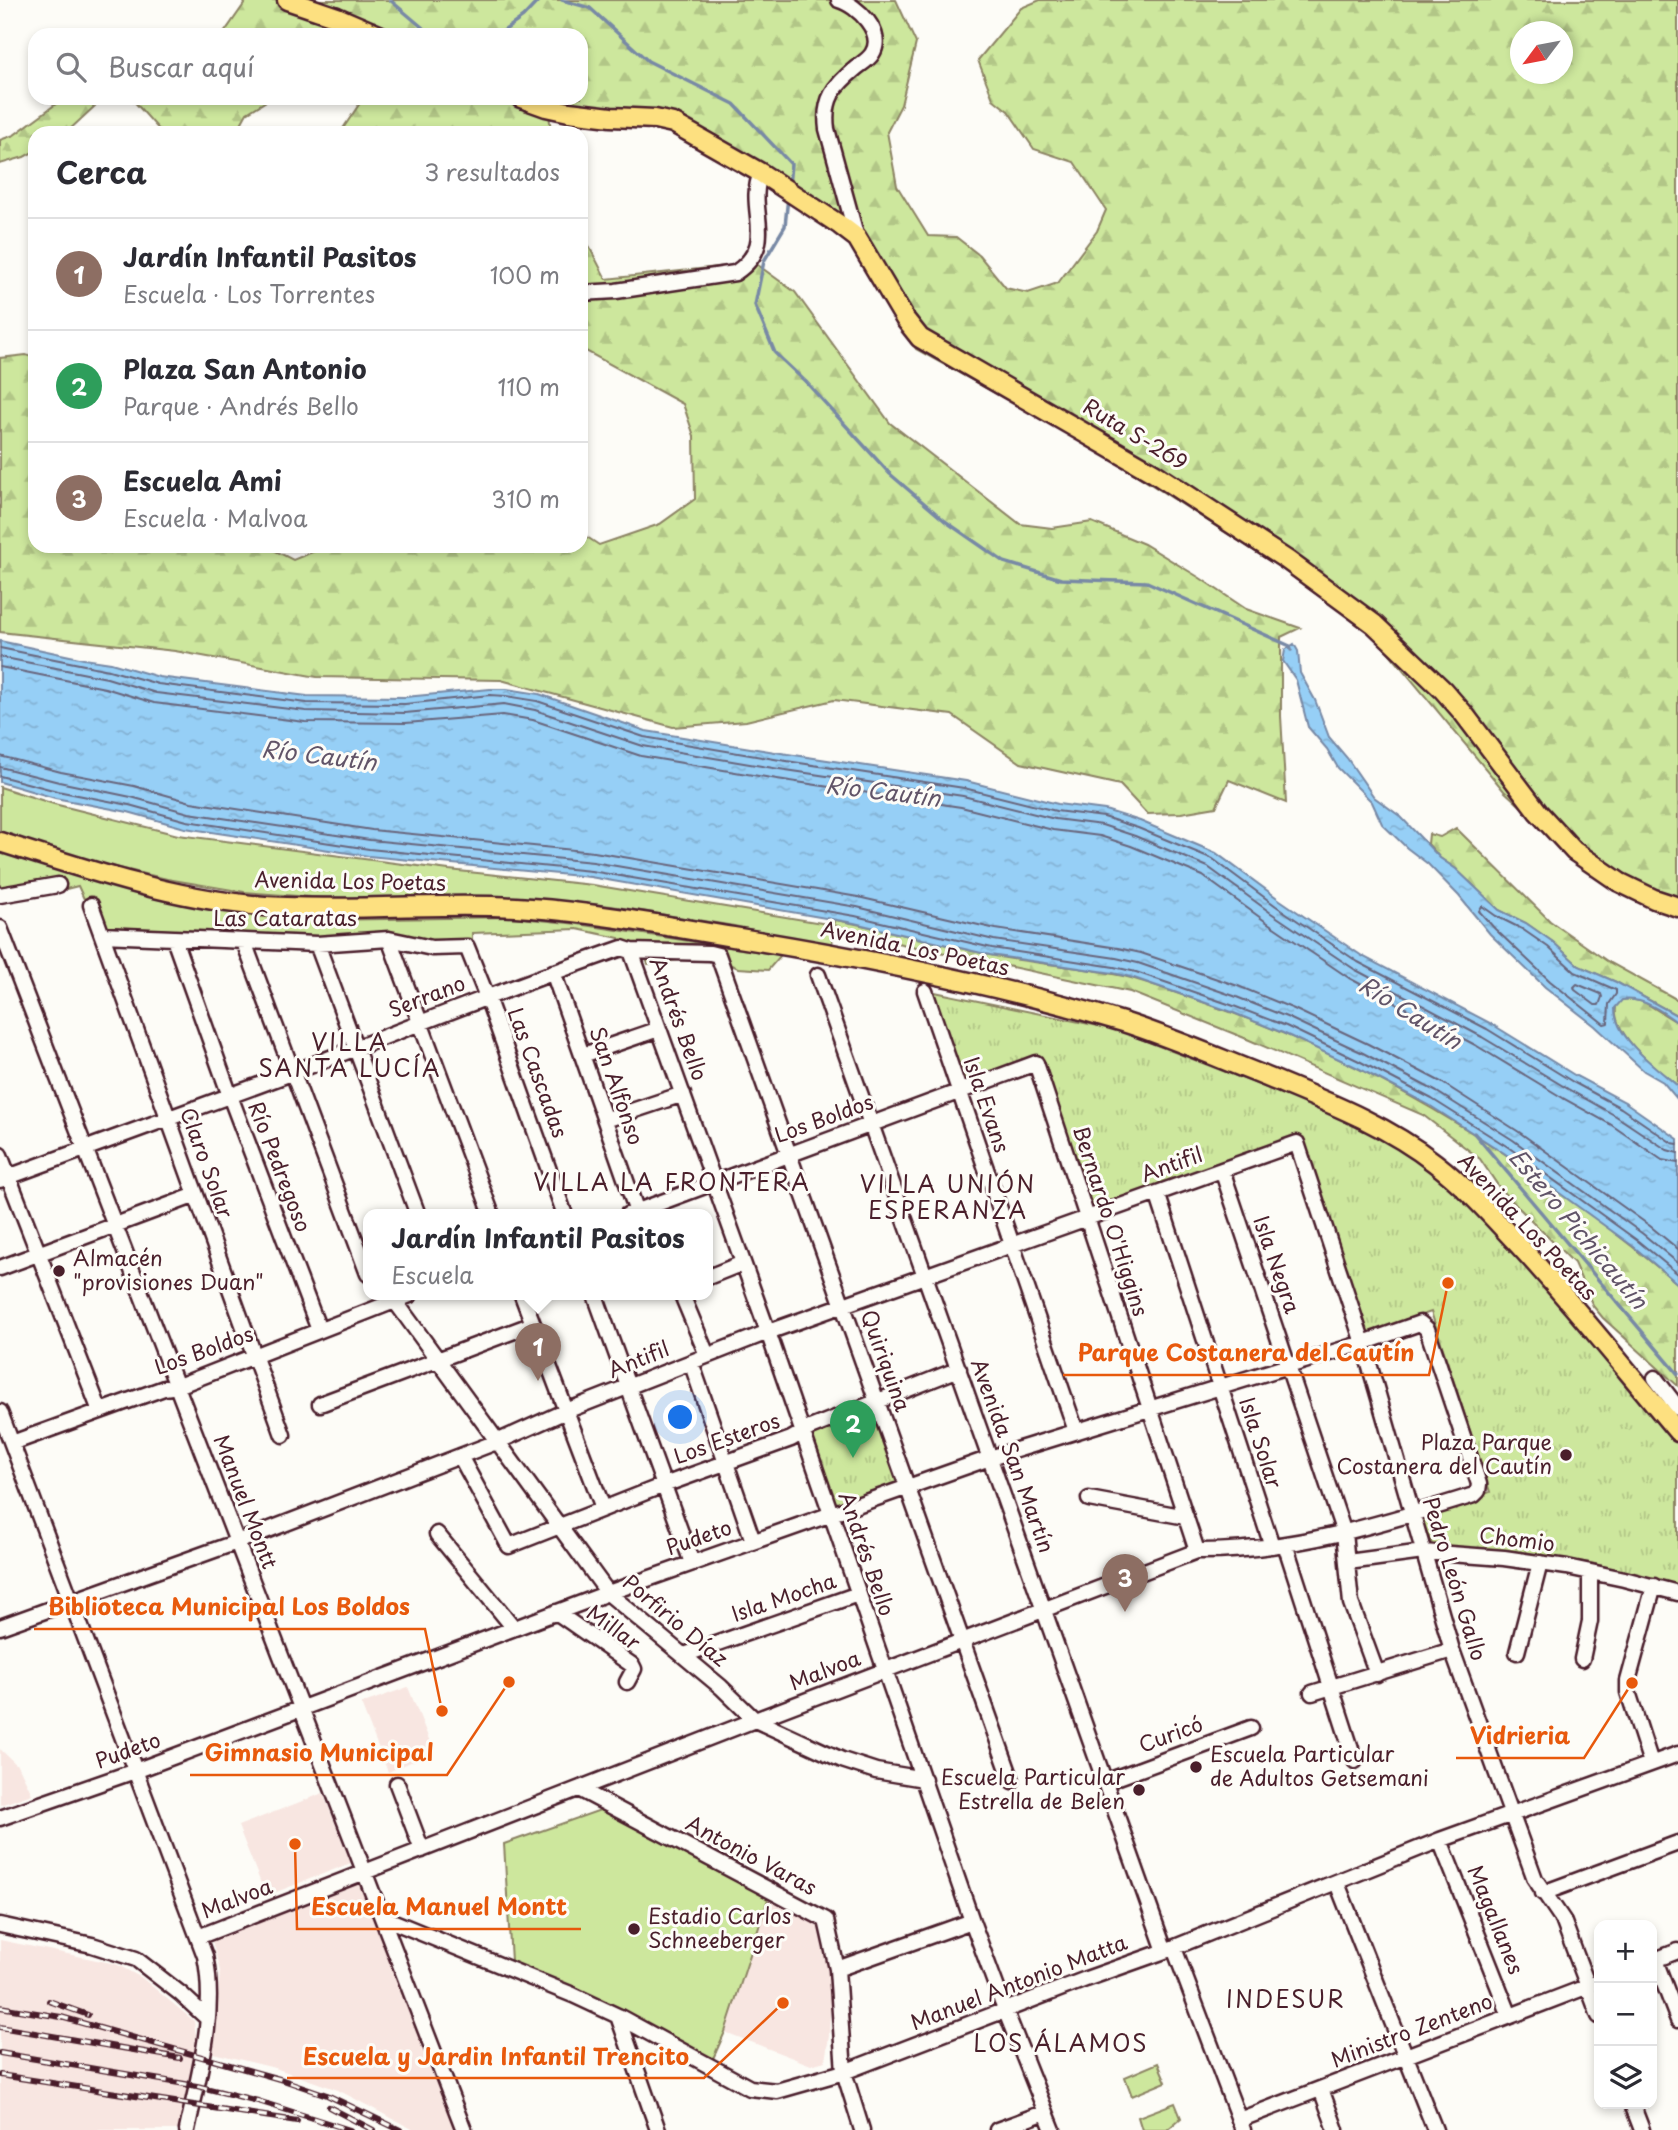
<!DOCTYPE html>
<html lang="es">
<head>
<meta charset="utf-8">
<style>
  :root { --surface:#fff; --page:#f7f7f7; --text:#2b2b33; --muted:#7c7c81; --line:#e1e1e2; --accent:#1a73e8 }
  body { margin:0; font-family:"Playpen Sans",sans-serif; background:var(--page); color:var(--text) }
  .controls { position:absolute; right:21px; bottom:21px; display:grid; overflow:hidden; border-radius:14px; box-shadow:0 4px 10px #0003 }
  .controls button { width:63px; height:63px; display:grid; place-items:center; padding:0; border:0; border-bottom:2px solid var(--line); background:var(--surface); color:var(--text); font:35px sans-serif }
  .compass { position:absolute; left:1510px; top:21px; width:63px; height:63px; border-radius:50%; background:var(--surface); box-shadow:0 4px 10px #0003; rotate:238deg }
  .you { position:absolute; left:681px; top:1418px; width:24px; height:24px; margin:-18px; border:5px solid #fff; border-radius:50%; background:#1a73e8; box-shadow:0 0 0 10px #1a73e833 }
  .badge { display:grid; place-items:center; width:46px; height:46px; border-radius:50%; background:var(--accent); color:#fff; font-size:23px; font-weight:700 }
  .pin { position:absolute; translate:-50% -58px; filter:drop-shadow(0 2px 4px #0008) }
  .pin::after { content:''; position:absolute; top:37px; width:24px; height:21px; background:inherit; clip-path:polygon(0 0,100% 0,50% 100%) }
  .popup { position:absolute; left:363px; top:1209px; width:350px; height:91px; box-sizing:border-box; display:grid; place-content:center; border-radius:14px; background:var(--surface); filter:drop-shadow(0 2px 5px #0005); font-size:23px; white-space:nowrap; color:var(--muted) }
  .popup b { font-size:26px; color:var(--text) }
  .popup::after { content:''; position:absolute; left:50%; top:100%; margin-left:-14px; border:14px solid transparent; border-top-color:var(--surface) }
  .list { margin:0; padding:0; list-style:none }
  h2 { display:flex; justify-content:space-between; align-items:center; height:91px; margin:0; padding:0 28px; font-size:30px }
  h2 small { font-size:23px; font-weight:400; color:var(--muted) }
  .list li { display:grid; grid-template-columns:46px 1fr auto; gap:21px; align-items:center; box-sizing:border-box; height:112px; padding:0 28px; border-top:2px solid var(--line) }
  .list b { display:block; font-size:26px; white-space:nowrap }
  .list p { margin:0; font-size:23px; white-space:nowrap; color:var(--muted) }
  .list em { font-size:23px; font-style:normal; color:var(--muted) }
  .icon { flex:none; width:38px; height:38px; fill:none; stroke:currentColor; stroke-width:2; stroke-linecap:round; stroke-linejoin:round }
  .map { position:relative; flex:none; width:1678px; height:2130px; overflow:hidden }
  .search { position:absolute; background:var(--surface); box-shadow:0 4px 10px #0003; left:28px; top:28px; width:560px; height:77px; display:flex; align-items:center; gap:18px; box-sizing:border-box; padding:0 24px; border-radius:21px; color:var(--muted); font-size:26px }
  .panel { position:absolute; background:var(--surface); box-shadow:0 4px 10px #0003; left:28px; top:126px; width:560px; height:427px; border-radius:21px }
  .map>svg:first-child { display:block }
  .built { fill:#f8e6e1 }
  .grass { fill:#cde79d; stroke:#8c8364; stroke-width:2 }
  .forest { fill:url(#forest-firs); stroke:#8c8364; stroke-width:2; fill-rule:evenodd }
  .park { fill:url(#park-tufts); stroke:#8c8364; stroke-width:2 }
  .water { fill:url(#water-ripples); stroke:#7889a5; stroke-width:2 }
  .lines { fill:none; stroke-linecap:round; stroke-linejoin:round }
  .shore { stroke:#68657c; stroke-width:2 }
  .stream { stroke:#7889a5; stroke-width:3.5 }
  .minor-casing { stroke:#4a1f2b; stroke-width:19 }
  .major-casing { stroke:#4a1f2b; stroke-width:23 }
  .minor { stroke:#fdfcf7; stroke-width:14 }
  .major { stroke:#fde080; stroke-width:18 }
  .rail-casing { stroke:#4a1f2b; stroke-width:6 }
  .rail { stroke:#fdfcf7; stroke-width:3.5; stroke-dasharray:10; stroke-linecap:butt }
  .poi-dot { fill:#4a1f2b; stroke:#fdfcf7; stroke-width:2.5 }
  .labels { text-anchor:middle; stroke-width:6; stroke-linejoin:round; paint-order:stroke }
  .street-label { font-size:21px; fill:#4a1f2b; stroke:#fdfcf7 }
  .poi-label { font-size:21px; fill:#4a1f2b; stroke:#fdfcf7; text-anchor:start }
  .water-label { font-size:23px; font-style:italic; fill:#615468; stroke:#fdfcf7 }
  .neighbourhood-label { font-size:23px; letter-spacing:2px; fill:#4a1f2b; stroke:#fdfcf7 }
  .leader { fill:none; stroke:#e8590c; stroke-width:2.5 }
  .callout-dot { fill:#e8590c; stroke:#fdfcf7; stroke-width:2.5 }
  .callout-label { font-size:23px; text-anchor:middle; font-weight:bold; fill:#e8590c; stroke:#fdfcf7; stroke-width:6; stroke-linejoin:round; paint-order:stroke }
</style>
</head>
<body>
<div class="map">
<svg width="1678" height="2130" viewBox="0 0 1678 2130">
  <defs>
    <pattern id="forest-firs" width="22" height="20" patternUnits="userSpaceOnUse" patternTransform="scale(1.75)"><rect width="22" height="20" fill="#cde79d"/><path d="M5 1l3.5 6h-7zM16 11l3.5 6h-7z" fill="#b2c687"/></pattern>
    <pattern id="park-tufts" width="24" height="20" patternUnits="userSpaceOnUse" patternTransform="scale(1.75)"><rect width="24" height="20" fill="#cde79d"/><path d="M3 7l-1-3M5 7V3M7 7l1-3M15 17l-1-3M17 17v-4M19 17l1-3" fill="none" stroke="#b2c687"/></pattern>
    <pattern id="water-ripples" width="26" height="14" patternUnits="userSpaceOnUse" patternTransform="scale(1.75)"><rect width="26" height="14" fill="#96cff6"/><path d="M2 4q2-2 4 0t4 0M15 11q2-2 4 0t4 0" fill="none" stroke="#83b1d3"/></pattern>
  </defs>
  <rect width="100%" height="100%" fill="#fdfcf7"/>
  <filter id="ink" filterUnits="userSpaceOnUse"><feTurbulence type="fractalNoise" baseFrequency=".0143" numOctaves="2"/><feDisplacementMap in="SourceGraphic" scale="14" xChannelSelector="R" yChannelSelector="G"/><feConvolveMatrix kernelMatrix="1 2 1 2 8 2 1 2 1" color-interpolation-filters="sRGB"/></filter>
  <g filter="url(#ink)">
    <path class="built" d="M408,1687L434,1752L388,1772L361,1704Z
      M0,1749L19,1767L32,1794L0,1805Z
      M323,1793L351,1863L266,1896L238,1826Z
      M363,1881L459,2130H414L338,2090L275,2068L213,2053L220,1971L211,1937Z
      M769,1896L820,1928L832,1974L829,2036L825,2061L811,2065L725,2032Z
      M0,1940L116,1964L142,1978L194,2021L197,2042L180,2130H0Z"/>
    <path class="grass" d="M0,787L54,804L178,835L449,870L593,885L834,925L832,946L734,926L611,906L563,901L462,896L416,899L311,897L244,892L167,879L59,854L0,837Z
      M0,851L130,891L162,900L245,915L325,920L511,917L578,924L781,955L768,970L738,968L711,956L648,964C641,946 639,941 619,943V938L577,929L472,933V943L103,929L92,897L84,899L78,886L66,889L63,878L0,888Z
      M603,1809L769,1896L725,2032L711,2063L615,2010L511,1961L504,1844Z
      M1158,2063L1166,2082L1132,2096L1125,2077Z
      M1175,2103L1181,2118L1167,2130H1142L1138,2117Z"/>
    <path class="forest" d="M247,0H896L916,43L901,105L887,132L897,186L928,236L956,237L979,255L1006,288L1028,293L1058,283L1097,231L1106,210L1074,162L1034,149L1008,111L993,99L978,60L1021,8L1040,0H1678V914L1563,845L1504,791L1376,637L1276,565L1104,454L916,349L852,240L662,124L549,112L551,133H340L362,100L356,98H581V35H216L224,33ZM1520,32H1562V74H1520Z
      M64,98H112L96,105L66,133H35V151L24,157L0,164V140L14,135Z
      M131,98H271L247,113L236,133H162Z
      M581,231L606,279L755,263L795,292L890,423L1020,524L1052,528L1092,522L1144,544L1200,578L1246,609L1300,628L1281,637V716L1286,803L1229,780L1216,807L1181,813L1147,814L1120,785L1021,763L952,715L834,700L746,721L673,727L501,680L317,677L175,651L0,632V358L26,355L35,358V546H266L293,560L327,546H581V533L599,545L660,524L695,499L694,436L683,404L582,349Z
      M1456,828L1550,921L1607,961L1676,999L1678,998V1016L1616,982L1579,966L1553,942L1526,923L1499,910L1456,869L1440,858L1428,844L1429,834L1440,837Z
      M835,920C887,929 938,944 990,955C1037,965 1086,966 1131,978C1153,984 1175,993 1197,1000C1374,1061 1535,1163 1678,1284V1386L1603,1318L1593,1306L1574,1263L1501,1190L1480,1159L1423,1115L1247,1039L1130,992L878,939L834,925Z
      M1630,999L1644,1002L1678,1023V1086C1658,1070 1607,1032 1617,1003L1622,1000Z"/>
    <path class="park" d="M930,991L1118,1030L1318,1108L1380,1134L1435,1170L1523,1253L1678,1442V1585L1591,1563L1500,1550L1434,1549L1421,1519L1490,1492L1431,1312L1366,1334L1301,1140L1091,1213L1037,1060L965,1088Z
      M872,1409L898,1482L833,1505L807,1432Z"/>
    <path class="water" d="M0,641L84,659L111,663L159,677L307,696L405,697L490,689H507L539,694L646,731L781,753L966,781L1058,804L1105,810L1140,821L1216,853L1280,900L1362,956L1490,1023L1576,1076L1625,1102L1678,1139V1284L1634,1247L1504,1153L1429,1105L1356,1067L1283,1033L1229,1011L1134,978L1113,973L990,955L854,923L590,877L368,856L185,828L128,812L55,798L0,782Z
      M1294,644L1298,651L1300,673L1315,700L1329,737L1347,758L1374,797L1401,817L1440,858L1456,869L1499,910L1526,923L1553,942L1579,966L1616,982L1678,1016V1023C1662,1011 1643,997 1622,1000L1615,1008C1614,1038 1657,1068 1678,1086V1100L1663,1082L1644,1071L1595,1026L1545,987L1490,934L1459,896L1428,864L1407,848L1382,824L1372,802L1338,768L1327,749L1308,727L1296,680L1283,661L1285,650Z"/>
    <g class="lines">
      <path class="shore" d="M0,648L109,670L158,684L307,703L405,704L490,695L506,696L537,701L644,737L780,760L964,788L1056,811L1104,817L1138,828L1213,859L1276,906L1358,962L1487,1029L1573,1082L1621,1108L1672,1143L1678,1144
        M0,657L107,678L156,693L306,711L405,713L504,704L535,710L643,746L779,769L963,796L1055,819L1102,825L1135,836L1208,867L1271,913L1354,969L1482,1037L1568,1089L1616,1116L1667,1150L1678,1153
        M0,667L105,688L154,703L305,722L406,723L503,715L533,720L641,756L777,779L961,807L1053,830L1100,836L1131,846L1203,876L1265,921L1349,978L1477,1046L1563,1098L1610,1124L1662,1160L1678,1163
        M0,756L61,772L134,786L191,802L372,830L594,852L858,897L996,929L1118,948L1141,953L1238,986L1294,1009L1368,1044L1441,1082L1519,1132L1650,1226L1678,1249
        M0,767L59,782L131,797L189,813L370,840L593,862L857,907L994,940L1116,958L1138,963L1234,996L1289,1018L1363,1053L1437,1092L1513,1140L1643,1234L1678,1263
        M0,776L57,791L129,805L187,821L369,849L591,871L855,916L992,948L1114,967L1136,972L1231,1005L1286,1026L1359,1061L1432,1099L1508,1147L1638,1241L1678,1274
        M1482,906L1496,916L1522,929L1548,947L1575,972L1616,990V994L1609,1004L1608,1023L1604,1024L1550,981L1495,929L1479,911Z
        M1577,984L1601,994L1602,997L1599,1005H1595L1575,990L1574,987Z"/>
      <path class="stream" d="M390,0L429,33L435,35
        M562,0L590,8L648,61L734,104L791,164L789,186
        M498,35L523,17L539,0
        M788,197L785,226L764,261L755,305L775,353L806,382L890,474L945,521L1004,562L1061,579L1147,582L1290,646L1291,650
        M1474,1133L1678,1374"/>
      <g class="minor-casing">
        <path id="minor" d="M839,0C857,5 886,33 872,54C868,60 861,64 856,68C834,86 823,99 827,129L857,238
          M581,293L616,291L735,273C780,243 745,210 761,173
          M0,895L58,885
          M91,905L283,1435
          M0,928L464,2130
          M102,935L317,944L389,939L432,948L467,947L487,997L565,1215
          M174,939L230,1096L319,1330
          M389,939L492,1215
          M244,942L368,1274
          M317,944L418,1215
          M631,951L768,1332L972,1921L1002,2002L1053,2130
          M553,972L638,1215
          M818,975L1165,1951
          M925,991L1076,1431
          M583,1055L659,1029
          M605,1120L683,1094
          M0,1155L100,1411
          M1222,1170L1344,1533L1351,1603L1377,1674
          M0,1180C96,1144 193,1110 289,1074C400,1031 510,987 622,948L631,951L710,953L718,955L1012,1781
          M1157,1193L1272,1546
          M627,1215L1036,1063L1197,1551
          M0,1268L196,1195
          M708,1277L743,1263
          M522,1295L603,1508
          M595,1295L692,1563
          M682,1295L707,1355
          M395,1301L608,1593L721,1687L755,1720L842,1760L876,1771L924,1779
          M691,1362L753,1541
          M1655,1378L1678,1408
          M320,1404L533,1324
          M0,1412L205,1956C217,2013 199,2074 187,2130
          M12,1443L164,1388L178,1386L410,1295
          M460,1456L509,1546L664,1485L791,1439L810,1428L959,1369
          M1089,1499L1186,1517
          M437,1534L514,1628
          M1285,1544L1355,1761
          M1348,1562L1423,1552L1504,1558L1567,1567L1624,1579L1678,1593
          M556,1612L632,1665L634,1669L627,1682
          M0,1627L237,1542L499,1441L566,1411L768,1332L1297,1143L1363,1343L1452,1650L1535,1879L1563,1920L1599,2016
          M1517,1652L1540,1563
          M684,1655L858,1594
          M1582,1659L1590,1621V1573
          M1312,1693L1452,1650
          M1651,1763L1628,1692V1681L1654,1586
          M1105,1782L1251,1728
          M397,1784L422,1850
          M579,1789L826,1920L837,1969L844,2072L862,2130
          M0,1818L135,1771L608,1593L990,1458L1363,1343L1420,1323L1427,1329L1479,1484L1478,1491L1474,1495C1384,1523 1292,1552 1197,1551L755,1720L198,1937
          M1440,1840L1510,2016
          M1337,1883L1435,2130
          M1543,1893L1678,1843
          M382,1917L573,1995L618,2016L750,2088L777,2091L844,2072L1086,1979L1165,1951L1440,1840L1678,1754
          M0,1925L92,1945L136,1959L181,1994L208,2019
          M1174,1948L1243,2130
          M1655,1960L1678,2020
          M1652,1961L1678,1951
          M837,1969L972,1921
          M618,2016L658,2130
          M1321,2089L1336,2130
          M1632,2104L1642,2130
          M1239,2120L1599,1982
          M997,2130L1046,2112"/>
      </g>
      <g class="major-casing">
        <path id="major" d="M287,0L337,17L379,35
          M521,98L546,107L569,112L611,117L655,119L673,123L761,173L840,225L857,238L905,319L920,338L1154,473L1287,560L1374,624L1443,690L1464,714L1538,812L1574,851L1619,882L1654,899L1678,907
          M0,842C82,868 166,897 252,905C345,913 438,901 531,908C598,913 666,926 733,937C864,958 996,984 1123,1022C1170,1037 1216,1057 1262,1075C1322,1100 1384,1123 1435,1163C1465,1186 1490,1214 1515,1241C1572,1302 1624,1368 1678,1432"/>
      </g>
      <use href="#minor" class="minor"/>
      <use href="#major" class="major"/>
      <g class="rail-casing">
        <path id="rail" d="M49,2001L88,2015
          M0,2007L61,2017L283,2080L327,2095L400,2130
          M0,2027L180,2058
          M0,2053L197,2086L258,2101L350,2130
          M0,2075L297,2121
          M329,2107L373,2130"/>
      </g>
      <use href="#rail" class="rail"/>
    </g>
  </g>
  <g class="poi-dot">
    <circle cx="59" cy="1271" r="7"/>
    <circle cx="1566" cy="1455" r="7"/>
    <circle cx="1196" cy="1767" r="7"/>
    <circle cx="1139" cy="1790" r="7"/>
    <circle cx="634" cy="1929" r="7"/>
  </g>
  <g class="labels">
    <g class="street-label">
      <text transform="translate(1135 435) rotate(31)" y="7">Ruta S-269</text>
      <text transform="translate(350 882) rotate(1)" y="7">Avenida Los Poetas</text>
      <text x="285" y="926">Las Cataratas</text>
      <text transform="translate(915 949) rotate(12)" y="7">Avenida Los Poetas</text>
      <text transform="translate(427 997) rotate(-21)" y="7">Serrano</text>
      <text transform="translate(678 1019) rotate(70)" y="7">Andrés Bello</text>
      <text transform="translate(537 1073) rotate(70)" y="7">Las Cascadas</text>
      <text transform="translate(616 1086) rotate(71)" y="7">San Alfonso</text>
      <text transform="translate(986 1105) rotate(71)" y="7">Isla Evans</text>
      <text transform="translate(824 1119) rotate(-20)" y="7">Los Boldos</text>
      <text transform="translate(206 1163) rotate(70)" y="7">Claro Solar</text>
      <text transform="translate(1172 1165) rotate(-20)" y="7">Antifil</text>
      <text transform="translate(279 1167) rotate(69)" y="7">Río Pedregoso</text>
      <text transform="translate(1110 1221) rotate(72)" y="7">Bernardo O'Higgins</text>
      <text transform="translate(1527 1227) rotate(47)" y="7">Avenida Los Poetas</text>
      <text transform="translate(1276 1265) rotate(71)" y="7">Isla Negra</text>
      <text transform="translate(204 1351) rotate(-20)" y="7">Los Boldos</text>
      <text transform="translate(639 1360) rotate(-22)" y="7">Antifil</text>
      <text transform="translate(885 1361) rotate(70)" y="7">Quiriquina</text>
      <text transform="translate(727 1439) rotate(-20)" y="7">Los Esteros</text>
      <text transform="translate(1260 1443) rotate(72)" y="7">Isla Solar</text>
      <text transform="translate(1012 1456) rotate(70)" y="7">Avenida San Martín</text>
      <text transform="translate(245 1502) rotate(69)" y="7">Manuel Montt</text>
      <text transform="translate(699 1538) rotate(-19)" y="7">Pudeto</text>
      <text transform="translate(1517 1540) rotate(7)" y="7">Chomio</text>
      <text transform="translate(866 1554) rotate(71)" y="7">Andrés Bello</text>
      <text transform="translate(1454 1579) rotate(73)" y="7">Pedro León Gallo</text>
      <text transform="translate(784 1598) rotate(-19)" y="7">Isla Mocha</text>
      <text transform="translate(675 1621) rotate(40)" y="7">Porfirio Díaz</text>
      <text transform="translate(613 1628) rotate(36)" y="7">Millar</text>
      <text transform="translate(825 1671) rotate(-21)" y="7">Malvoa</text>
      <text transform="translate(1171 1735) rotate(-20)" y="7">Curicó</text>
      <text transform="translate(128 1751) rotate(-20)" y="7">Pudeto</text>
      <text transform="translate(751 1856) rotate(28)" y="7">Antonio Varas</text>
      <text transform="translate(237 1899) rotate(-21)" y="7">Malvoa</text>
      <text transform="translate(1495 1920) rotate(68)" y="7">Magallanes</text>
      <text transform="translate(1019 1983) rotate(-21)" y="7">Manuel Antonio Matta</text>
      <text transform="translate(1412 2031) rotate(-21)" y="7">Ministro Zenteno</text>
    </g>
    <g class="poi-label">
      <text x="73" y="1266">Almacén<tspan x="73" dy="24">"provisiones Duan"</tspan></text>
      <text x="1552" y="1450" text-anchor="end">Plaza Parque<tspan x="1552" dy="24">Costanera del Cautín</tspan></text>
      <text x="1210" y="1762">Escuela Particular<tspan x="1210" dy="24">de Adultos Getsemani</tspan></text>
      <text x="1125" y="1785" text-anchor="end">Escuela Particular<tspan x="1125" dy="24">Estrella de Belen</tspan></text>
      <text x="648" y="1924">Estadio Carlos<tspan x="648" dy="24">Schneeberger</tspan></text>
    </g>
    <g class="water-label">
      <text transform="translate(319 756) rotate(7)" y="8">Río Cautín</text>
      <text transform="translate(883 792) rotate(7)" y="8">Río Cautín</text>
      <text transform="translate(1410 1013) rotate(32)" y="8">Río Cautín</text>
      <text transform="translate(1578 1229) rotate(50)" y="8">Estero Pichicautín</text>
    </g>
    <g class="neighbourhood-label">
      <text x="350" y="1051">VILLA<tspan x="350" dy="26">SANTA LUCÍA</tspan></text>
      <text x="672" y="1191">VILLA LA FRONTERA</text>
      <text x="948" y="1193">VILLA UNIÓN<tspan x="948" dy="26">ESPERANZA</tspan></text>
      <text x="1286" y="2008">INDESUR</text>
      <text x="1061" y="2052">LOS ÁLAMOS</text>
    </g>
  </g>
  <path class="leader" d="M1448 1283L1429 1375H1063M442 1711L425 1629H34M1632 1683L1584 1758H1456M509 1682L447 1775H190M295 1844L297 1929H581M783 2003L704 2078H287"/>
  <g class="callout-dot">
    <circle cx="1448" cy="1283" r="7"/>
    <circle cx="442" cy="1711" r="7"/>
    <circle cx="1632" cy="1683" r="7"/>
    <circle cx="509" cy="1682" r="7"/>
    <circle cx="295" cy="1844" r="7"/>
    <circle cx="783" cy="2003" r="7"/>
  </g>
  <g class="callout-label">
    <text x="1246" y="1361">Parque Costanera del Cautín</text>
    <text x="229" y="1615">Biblioteca Municipal Los Boldos</text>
    <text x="1520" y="1744">Vidrieria</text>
    <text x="319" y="1761">Gimnasio Municipal</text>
    <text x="439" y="1915">Escuela Manuel Montt</text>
    <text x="496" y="2065">Escuela y Jardin Infantil Trencito</text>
  </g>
</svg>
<div class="controls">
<button>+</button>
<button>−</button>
<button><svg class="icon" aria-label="layers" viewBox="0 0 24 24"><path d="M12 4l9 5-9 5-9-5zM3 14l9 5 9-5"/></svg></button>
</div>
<svg class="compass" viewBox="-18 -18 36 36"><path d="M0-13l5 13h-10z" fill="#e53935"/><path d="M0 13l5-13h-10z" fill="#7c7c81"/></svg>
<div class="you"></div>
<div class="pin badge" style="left:538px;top:1381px;background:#8d6e63">1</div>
<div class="popup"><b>Jardín Infantil Pasitos</b>Escuela</div>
<div class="pin badge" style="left:853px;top:1458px;background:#2e9e5b">2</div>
<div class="pin badge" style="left:1125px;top:1612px;background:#8d6e63">3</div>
<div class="search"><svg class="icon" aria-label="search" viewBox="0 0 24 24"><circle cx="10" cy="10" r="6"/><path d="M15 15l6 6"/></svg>Buscar aquí</div>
<section class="panel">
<h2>Cerca<small>3 resultados</small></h2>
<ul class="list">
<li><span class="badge" style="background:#8d6e63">1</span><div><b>Jardín Infantil Pasitos</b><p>Escuela · Los Torrentes</p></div><em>100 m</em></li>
<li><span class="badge" style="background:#2e9e5b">2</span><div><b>Plaza San Antonio</b><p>Parque · Andrés Bello</p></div><em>110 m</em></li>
<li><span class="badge" style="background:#8d6e63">3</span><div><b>Escuela Ami</b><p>Escuela · Malvoa</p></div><em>310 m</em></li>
</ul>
</section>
</div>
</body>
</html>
